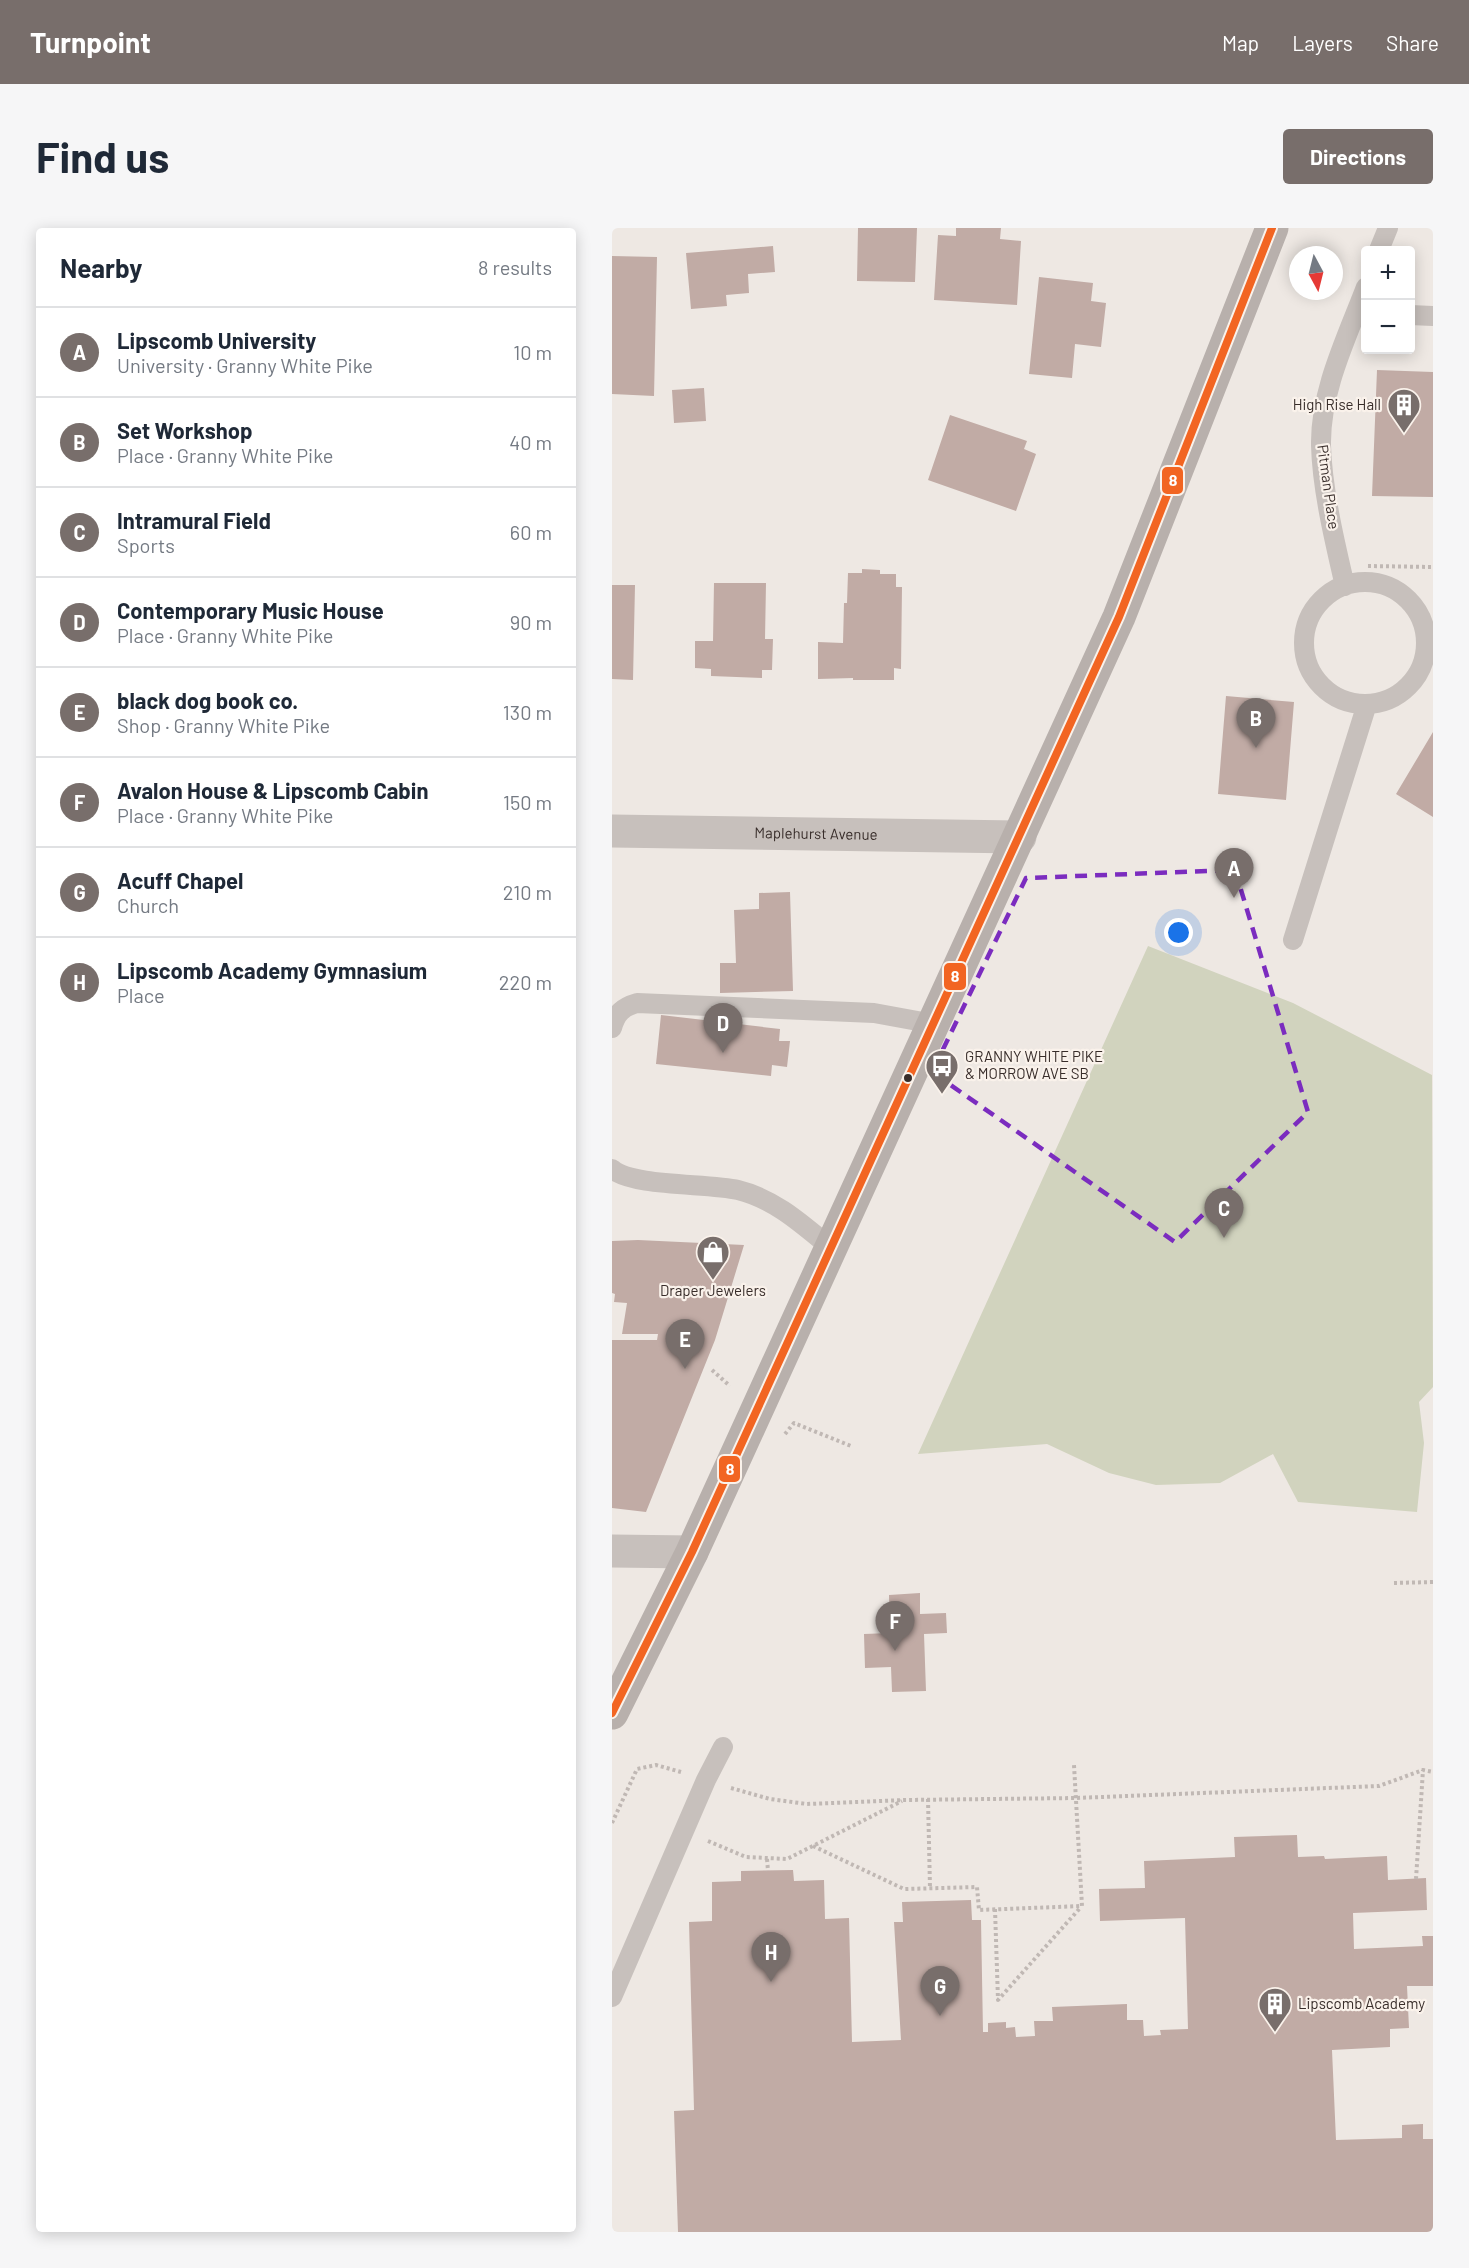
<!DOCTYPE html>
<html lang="en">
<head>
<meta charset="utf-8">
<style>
  :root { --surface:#fff; --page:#f6f6f7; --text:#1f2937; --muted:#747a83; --line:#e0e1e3; --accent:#786e6b }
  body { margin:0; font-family:Barlow,sans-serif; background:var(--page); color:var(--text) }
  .controls { position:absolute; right:18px; top:18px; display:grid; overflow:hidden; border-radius:6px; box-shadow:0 3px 15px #0003 }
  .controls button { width:54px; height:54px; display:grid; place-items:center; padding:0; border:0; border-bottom:2px solid var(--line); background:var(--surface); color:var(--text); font:30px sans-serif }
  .compass { position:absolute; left:677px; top:18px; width:54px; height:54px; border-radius:50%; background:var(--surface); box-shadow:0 3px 15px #0003; rotate:173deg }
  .you { position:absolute; left:567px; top:705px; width:21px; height:21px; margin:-15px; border:4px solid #fff; border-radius:50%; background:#1a73e8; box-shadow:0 0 0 9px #1a73e833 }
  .badge { display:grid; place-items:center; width:39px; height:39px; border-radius:50%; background:var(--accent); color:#fff; font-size:20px; font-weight:700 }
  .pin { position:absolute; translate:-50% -50px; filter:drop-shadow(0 2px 3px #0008) }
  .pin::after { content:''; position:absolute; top:32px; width:21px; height:18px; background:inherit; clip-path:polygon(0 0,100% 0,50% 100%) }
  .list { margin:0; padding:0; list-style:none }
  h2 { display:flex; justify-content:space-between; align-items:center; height:78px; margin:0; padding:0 24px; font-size:26px }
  h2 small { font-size:20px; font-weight:400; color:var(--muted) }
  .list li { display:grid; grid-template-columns:39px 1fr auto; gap:18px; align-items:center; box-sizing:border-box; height:90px; padding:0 24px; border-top:2px solid var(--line) }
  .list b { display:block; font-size:22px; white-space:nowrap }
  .list p { margin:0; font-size:20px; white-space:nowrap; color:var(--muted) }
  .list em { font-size:20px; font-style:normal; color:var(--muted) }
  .map { position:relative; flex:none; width:821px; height:2004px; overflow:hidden; border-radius:6px }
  header { display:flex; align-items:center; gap:36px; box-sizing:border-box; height:84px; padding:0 30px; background:var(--accent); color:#fff }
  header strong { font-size:28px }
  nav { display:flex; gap:33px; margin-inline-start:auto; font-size:21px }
  .intro { display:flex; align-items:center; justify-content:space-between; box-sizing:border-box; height:144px; padding:0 36px }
  h1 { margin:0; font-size:42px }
  .button { padding:15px 27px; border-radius:6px; background:var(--accent); color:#fff; font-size:21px; font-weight:700 }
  main { display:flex; gap:36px; padding:0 36px }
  aside { flex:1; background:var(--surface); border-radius:6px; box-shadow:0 3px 15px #0003 }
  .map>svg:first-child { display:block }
  .green { fill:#d1d3be }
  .building { fill:#c1aba5 }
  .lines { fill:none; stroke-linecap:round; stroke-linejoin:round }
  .path { stroke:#c0b8b4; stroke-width:4; stroke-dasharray:3 3; stroke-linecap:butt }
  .service { stroke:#c7c0bc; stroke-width:20 }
  .minor { stroke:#c7c0bc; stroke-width:33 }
  .secondary { stroke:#b8b0ac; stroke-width:33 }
  .bus-1-casing { stroke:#faf2eb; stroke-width:12 }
  .bus-1 { stroke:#f26522; stroke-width:8 }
  .marked { fill:none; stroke:#7b2cbf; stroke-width:4.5; stroke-dasharray:12 8; stroke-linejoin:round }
  .bus-dot { fill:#382d2a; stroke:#faf2eb; stroke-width:2 }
  .labels { text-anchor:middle; stroke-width:4.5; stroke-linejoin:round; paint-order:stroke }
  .poi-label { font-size:15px; fill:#382d2a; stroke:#faf2eb; text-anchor:start }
  .street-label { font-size:15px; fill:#382d2a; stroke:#faf2eb }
  .line-badge { stroke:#faf2eb; stroke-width:2 }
  .badge-label { font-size:16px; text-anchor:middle; font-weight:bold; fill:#fff }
</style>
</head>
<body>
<header>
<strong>Turnpoint</strong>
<nav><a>Map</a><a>Layers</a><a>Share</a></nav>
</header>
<div class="intro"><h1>Find us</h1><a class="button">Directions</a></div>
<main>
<aside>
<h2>Nearby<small>8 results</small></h2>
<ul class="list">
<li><span class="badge">A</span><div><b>Lipscomb University</b><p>University · Granny White Pike</p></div><em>10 m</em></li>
<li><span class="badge">B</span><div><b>Set Workshop</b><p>Place · Granny White Pike</p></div><em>40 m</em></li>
<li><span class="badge">C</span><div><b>Intramural Field</b><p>Sports</p></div><em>60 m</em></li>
<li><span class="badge">D</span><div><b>Contemporary Music House</b><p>Place · Granny White Pike</p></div><em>90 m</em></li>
<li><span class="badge">E</span><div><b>black dog book co.</b><p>Shop · Granny White Pike</p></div><em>130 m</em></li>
<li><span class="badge">F</span><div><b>Avalon House &amp; Lipscomb Cabin</b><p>Place · Granny White Pike</p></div><em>150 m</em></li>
<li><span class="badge">G</span><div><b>Acuff Chapel</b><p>Church</p></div><em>210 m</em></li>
<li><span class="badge">H</span><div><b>Lipscomb Academy Gymnasium</b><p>Place</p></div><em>220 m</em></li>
</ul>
</aside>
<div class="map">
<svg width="821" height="2004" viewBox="0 0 821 2004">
  <rect width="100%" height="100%" fill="#eee8e3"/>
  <path class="green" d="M536,718L681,775L820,847L821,1159L807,1174L812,1215L805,1284L686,1274L661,1226L608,1255L544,1257L497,1245L435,1216L306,1226Z"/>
  <path class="building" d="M246,0H305L303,54L245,53Z
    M344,0H389L388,11L409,13L405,77L322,72L326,7L344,8Z
    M161,18L163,44L136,46L137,65L114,67L115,78L79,81L74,25Z
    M0,28L45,29L42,168L0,166Z
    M427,49L481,55L479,73L494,75L489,119L463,116L460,150L417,146Z
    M765,142L821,144V269L760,268Z
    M92,160L94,193L62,195L60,162Z
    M338,187L415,213L412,221L424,226L404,283L316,252Z
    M250,341L268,342V346H284V359H290L289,441L282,440V452H241V450L206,451V414L231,415L232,375H235L236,345H250Z
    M102,355H154L153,411H161L160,442H150V450L99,448V441L83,440V413H101Z
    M0,357H23L21,452L0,451Z
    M614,468L682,474L674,572L606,566Z
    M821,504V589L784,566Z
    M178,664L181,763L108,765V735H124L122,682L147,681V665Z
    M49,787L168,801L167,813H178L175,839L160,837L159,848L44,836Z
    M26,1012L132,1017L103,1112L34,1284L0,1280V1112H45L46,1106H10L15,1075L2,1074L3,1066L0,1065V1013Z
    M308,1365V1386L334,1385L335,1405L312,1406L314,1463L280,1464L279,1439L253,1440L252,1406L278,1405L277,1367Z
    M685,1607L686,1629L712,1628L713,1631L775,1628L776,1652L814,1650L815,1682L741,1685L742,1721L811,1718L810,1708H821V1758H795L797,1800L778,1801V1819L720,1822L724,1912L790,1910V1897L811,1896V1911H821V2004H66L62,1883L82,1882L77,1694L100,1693V1654L129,1653V1643L181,1642L182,1653L212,1652L213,1691L237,1690L240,1814L289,1812L282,1694H291L290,1674L359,1672L360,1692H369L371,1804H376V1795L394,1794V1800L403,1799L404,1809L423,1808L422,1793H441L440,1779L515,1776V1792H531L532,1808L549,1807L548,1802L576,1801L573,1690L488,1693L487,1661L533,1660L532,1633L623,1629L622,1609Z"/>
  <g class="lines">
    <path class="path" d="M756,338L821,339
      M100,1142L118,1158
      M173,1206L182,1195L239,1218
      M782,1355L821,1354
      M119,1560L158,1571L195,1576L294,1572L464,1570L767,1558L811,1542L821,1544
      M316,1571L318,1660
      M0,1595L25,1541L44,1537L69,1544
      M96,1613L134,1629L175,1631L290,1573
      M201,1618L292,1661L365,1659L367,1682L470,1678L462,1537
      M155,1631L156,1643
      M804,1651L811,1542
      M383,1681L386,1772L469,1679"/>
    <path class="service" d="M767,22L776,0
      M798,87L821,88
      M692 415a61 61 0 1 1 122 0a61 61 0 1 1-122 0Z
      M733,358C723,315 710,261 709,217C708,163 735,109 754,59
      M681,712L755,476
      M0,800C4,785 11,779 25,775L262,785L322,796
      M0,941C20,959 96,955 126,962C163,971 191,997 219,1020
      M0,1769L94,1552L111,1519"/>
    <g class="minor">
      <path id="s1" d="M0,603L408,609"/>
      <path d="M0,1323L80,1324"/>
    </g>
    <path class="secondary" d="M0,1485L80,1324L507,389L660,0"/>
    <g class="bus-1-casing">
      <path id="bus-1" d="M0,1485L80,1324L507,389L660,0"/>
    </g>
    <use href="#bus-1" class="bus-1"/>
  </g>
  <path class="marked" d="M623,642L696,884L563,1014L320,844L414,650Z"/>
  <defs>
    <g id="building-pin" transform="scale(1.725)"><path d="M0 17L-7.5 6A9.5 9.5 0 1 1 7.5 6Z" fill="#786e6b" stroke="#faf2eb"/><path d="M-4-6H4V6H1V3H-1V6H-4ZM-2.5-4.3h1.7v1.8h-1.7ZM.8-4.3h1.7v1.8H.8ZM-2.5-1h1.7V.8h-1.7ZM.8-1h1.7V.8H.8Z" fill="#fff"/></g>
    <g id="bus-pin" transform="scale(1.725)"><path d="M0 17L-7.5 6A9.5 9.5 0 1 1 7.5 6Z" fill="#786e6b" stroke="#faf2eb"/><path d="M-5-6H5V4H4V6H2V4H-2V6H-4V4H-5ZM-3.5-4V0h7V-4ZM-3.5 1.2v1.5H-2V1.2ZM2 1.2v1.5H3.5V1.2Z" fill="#fff"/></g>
    <g id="shop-pin" transform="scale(1.725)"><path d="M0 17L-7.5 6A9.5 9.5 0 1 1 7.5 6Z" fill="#786e6b" stroke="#faf2eb"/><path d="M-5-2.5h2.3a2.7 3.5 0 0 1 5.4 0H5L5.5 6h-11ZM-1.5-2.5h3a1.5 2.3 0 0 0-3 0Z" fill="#fff"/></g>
  </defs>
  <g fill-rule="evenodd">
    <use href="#building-pin" x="792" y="177"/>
    <use href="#bus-pin" x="330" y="838"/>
    <use href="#shop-pin" x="101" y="1024"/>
    <use href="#building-pin" x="663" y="1776"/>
  </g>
  <circle class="bus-dot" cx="296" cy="850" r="5"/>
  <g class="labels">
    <g class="poi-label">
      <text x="769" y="182" text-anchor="end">High Rise Hall</text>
      <text x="353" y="834">GRANNY WHITE PIKE<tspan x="353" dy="17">&amp; MORROW AVE SB</tspan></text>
      <text x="101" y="1068" text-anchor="middle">Draper Jewelers</text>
      <text x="686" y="1781">Lipscomb Academy</text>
    </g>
    <g class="street-label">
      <text transform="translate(716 259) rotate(82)" y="5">Pitman Place</text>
      <text dy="5" stroke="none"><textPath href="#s1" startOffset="204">Maplehurst Avenue</textPath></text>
    </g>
  </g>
  <g class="line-badge">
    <rect x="549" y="238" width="23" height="29" rx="6" fill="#f26522"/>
    <rect x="331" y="734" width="24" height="29" rx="6" fill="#f26522"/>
    <rect x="106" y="1227" width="23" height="28" rx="6" fill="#f26522"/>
  </g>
  <g class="badge-label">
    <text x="561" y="258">8</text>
    <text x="343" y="754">8</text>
    <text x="118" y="1247">8</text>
  </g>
</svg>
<div class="controls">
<button>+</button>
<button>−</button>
</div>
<svg class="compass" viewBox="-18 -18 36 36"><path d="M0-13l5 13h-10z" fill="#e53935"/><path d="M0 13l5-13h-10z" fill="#747a83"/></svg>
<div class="you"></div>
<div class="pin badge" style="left:622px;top:670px">A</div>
<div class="pin badge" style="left:644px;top:520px">B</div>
<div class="pin badge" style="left:612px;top:1010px">C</div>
<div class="pin badge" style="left:111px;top:825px">D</div>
<div class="pin badge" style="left:73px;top:1141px">E</div>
<div class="pin badge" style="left:283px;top:1423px">F</div>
<div class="pin badge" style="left:328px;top:1788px">G</div>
<div class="pin badge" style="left:159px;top:1754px">H</div>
</div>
</main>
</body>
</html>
